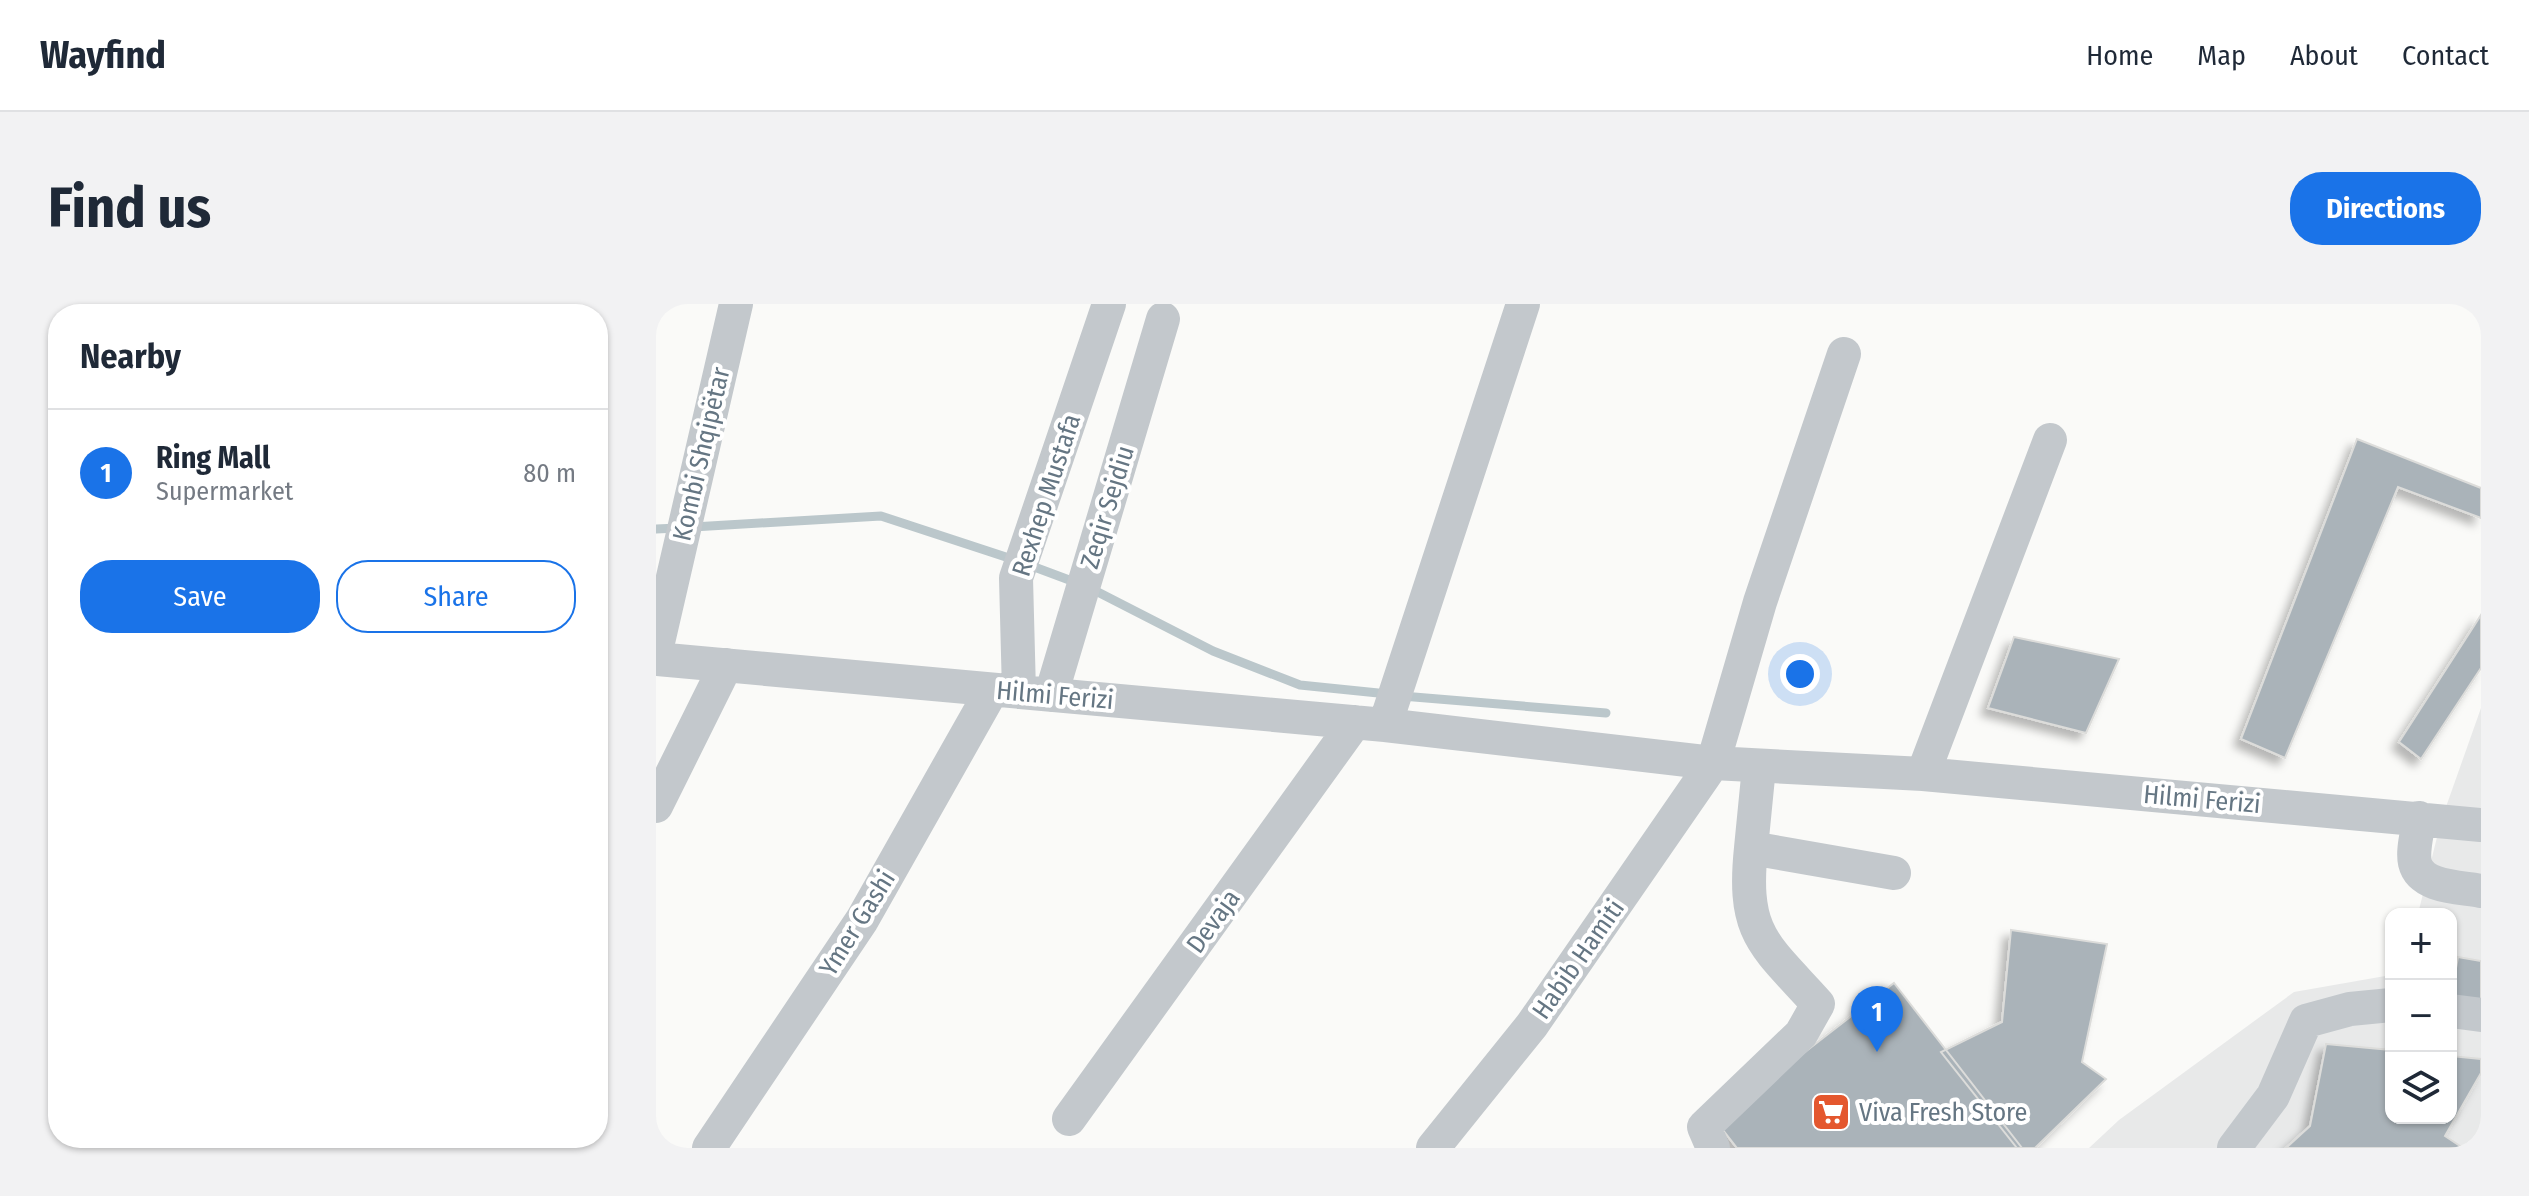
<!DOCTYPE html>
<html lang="en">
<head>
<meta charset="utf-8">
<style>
  :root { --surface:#fff; --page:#f2f2f3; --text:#1f2937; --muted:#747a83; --line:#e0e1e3; --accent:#1a73e8 }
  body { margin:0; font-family:"Fira Sans Condensed",sans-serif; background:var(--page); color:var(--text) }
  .controls { position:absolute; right:24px; bottom:24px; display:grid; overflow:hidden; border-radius:16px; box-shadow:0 2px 6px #0004 }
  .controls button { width:72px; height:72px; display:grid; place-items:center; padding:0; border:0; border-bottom:2px solid var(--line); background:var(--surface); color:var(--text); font:40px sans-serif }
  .you { position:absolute; left:1144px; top:370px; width:28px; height:28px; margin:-20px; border:6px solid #fff; border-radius:50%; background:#1a73e8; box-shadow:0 0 0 12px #1a73e833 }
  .badge { display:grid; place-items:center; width:52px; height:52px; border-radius:50%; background:var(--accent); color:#fff; font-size:26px; font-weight:700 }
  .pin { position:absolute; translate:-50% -66px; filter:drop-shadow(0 2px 4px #0008) }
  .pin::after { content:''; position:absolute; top:42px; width:28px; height:24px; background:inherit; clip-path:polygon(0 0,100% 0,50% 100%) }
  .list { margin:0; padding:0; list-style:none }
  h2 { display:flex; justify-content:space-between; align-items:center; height:104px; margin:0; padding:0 32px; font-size:34px }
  h2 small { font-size:26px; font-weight:400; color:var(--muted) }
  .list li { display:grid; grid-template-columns:52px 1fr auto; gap:24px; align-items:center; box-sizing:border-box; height:128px; padding:0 32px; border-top:2px solid var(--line) }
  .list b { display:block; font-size:30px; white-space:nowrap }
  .list p { margin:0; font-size:26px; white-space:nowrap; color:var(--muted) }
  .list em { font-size:26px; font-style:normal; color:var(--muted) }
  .actions { display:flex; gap:16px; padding:24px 32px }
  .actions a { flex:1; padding:18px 0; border:2px solid var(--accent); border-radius:32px; text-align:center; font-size:28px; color:var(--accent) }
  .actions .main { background:var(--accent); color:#fff }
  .icon { flex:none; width:44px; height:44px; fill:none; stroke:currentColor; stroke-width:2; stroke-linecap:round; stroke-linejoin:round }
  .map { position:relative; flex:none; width:1825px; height:844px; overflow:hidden; border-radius:32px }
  header { display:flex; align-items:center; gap:48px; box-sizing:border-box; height:112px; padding:0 40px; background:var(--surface); border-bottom:2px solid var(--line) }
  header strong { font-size:38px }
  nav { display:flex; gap:44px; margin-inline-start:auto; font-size:28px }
  .intro { display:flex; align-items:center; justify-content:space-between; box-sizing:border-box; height:192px; padding:0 48px }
  h1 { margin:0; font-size:56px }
  .button { padding:20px 36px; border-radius:32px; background:var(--accent); color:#fff; font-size:28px; font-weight:700 }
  main { display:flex; gap:48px; padding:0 48px }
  aside { flex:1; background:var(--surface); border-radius:32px; box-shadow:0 2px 6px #0004 }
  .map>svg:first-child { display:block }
  .built { fill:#e8e9e9 }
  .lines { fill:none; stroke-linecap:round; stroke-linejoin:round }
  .stream { stroke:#bbc7cb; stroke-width:9 }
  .building { fill:#aab3b9; stroke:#dcdcda; stroke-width:2; filter:url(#shadow) }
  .minor { stroke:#c3c8cc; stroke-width:34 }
  .labels { text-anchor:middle; stroke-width:8; stroke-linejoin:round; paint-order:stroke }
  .street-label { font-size:26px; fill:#657683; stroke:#fff }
  .poi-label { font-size:26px; fill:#657683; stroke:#fff; text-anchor:start }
</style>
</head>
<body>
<header>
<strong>Wayfind</strong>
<nav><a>Home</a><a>Map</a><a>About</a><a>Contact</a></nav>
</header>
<div class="intro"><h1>Find us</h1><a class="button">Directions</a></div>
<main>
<aside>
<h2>Nearby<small></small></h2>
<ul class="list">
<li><span class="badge">1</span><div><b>Ring Mall</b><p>Supermarket</p></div><em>80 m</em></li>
</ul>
<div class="actions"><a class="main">Save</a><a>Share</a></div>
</aside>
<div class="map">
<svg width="1825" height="844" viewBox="0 0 1825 844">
  <defs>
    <filter id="shadow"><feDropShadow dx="-7" dy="7" stdDeviation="4" flood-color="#0004"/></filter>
  </defs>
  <rect width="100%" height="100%" fill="#fafaf8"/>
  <path class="built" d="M1825,404V844H1433L1463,816L1638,688L1735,671V814H1795V610H1762L1785,517Z"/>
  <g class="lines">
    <path class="stream" d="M37,223L225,212L359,256
      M0,225L22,224
      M373,261L432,283L557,347L644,381L732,390
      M746,392L950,409"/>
  </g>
  <path class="building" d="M1701,135L1825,184V214L1742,183L1629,454L1585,435Z
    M1825,311V364L1765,455L1743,438Z
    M1358,333L1463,355L1430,429L1332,404Z
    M1355,626L1451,640L1426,758L1450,775L1379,844H1361L1285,748L1346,718Z
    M1802,653L1825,657V697L1795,692Z
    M1238,679L1366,844H1081L1060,817Z
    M1670,740L1735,746V814H1795V752L1825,755V769L1789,832L1807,844H1630L1654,822Z"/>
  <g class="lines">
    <path class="minor" d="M0,347L80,0
      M0,355L729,421L1057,459L1267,470L1825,521
      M363,388L360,274L453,0
      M395,391L507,15
      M729,421L867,0
      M1103,463L1095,544L1238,569
      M1267,470L1394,136
      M0,502L70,361
      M1763,514C1762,527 1756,546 1759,559C1765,584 1805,583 1825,587
      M1795,707L1825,711
      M413,815L699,418
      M53,844L206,616L336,386
      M777,844L876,721L1057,459L1104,298L1188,50
      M1057,844L1048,823L1145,730L1162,700C1108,640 1086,631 1095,544
      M1578,844L1617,792L1650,717L1694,705L1735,701"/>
  </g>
  <defs>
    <g id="supermarket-square" transform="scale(2)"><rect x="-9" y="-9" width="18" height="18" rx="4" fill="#e4572e" stroke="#fff"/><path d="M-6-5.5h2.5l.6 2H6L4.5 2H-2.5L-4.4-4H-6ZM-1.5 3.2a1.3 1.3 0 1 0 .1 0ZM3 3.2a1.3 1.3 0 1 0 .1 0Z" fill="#fff"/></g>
  </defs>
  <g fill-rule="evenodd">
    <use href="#supermarket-square" x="1175" y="808"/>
  </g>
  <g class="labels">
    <g class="street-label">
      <text transform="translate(45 150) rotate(-77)" y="9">Kombi Shqipëtar</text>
      <text transform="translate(390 191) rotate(-72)" y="9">Rexhep Mustafa</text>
      <text transform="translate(451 203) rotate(-73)" y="9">Zeqir Sejdiu</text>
      <text transform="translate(399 391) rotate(5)" y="9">Hilmi Ferizi</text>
      <text transform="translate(1546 495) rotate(5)" y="9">Hilmi Ferizi</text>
      <text transform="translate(557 617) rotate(-54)" y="9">Devaja</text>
      <text transform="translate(201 619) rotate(-58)" y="9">Ymer Gashi</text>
      <text transform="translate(922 655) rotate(-55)" y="9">Habib Hamiti</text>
    </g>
    <g class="poi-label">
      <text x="1203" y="817">Viva Fresh Store</text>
    </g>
  </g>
</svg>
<div class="controls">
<button>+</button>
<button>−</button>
<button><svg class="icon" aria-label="layers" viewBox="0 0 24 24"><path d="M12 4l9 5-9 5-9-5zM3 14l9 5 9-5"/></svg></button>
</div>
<div class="you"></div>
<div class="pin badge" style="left:1221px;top:748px">1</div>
</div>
</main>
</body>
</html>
